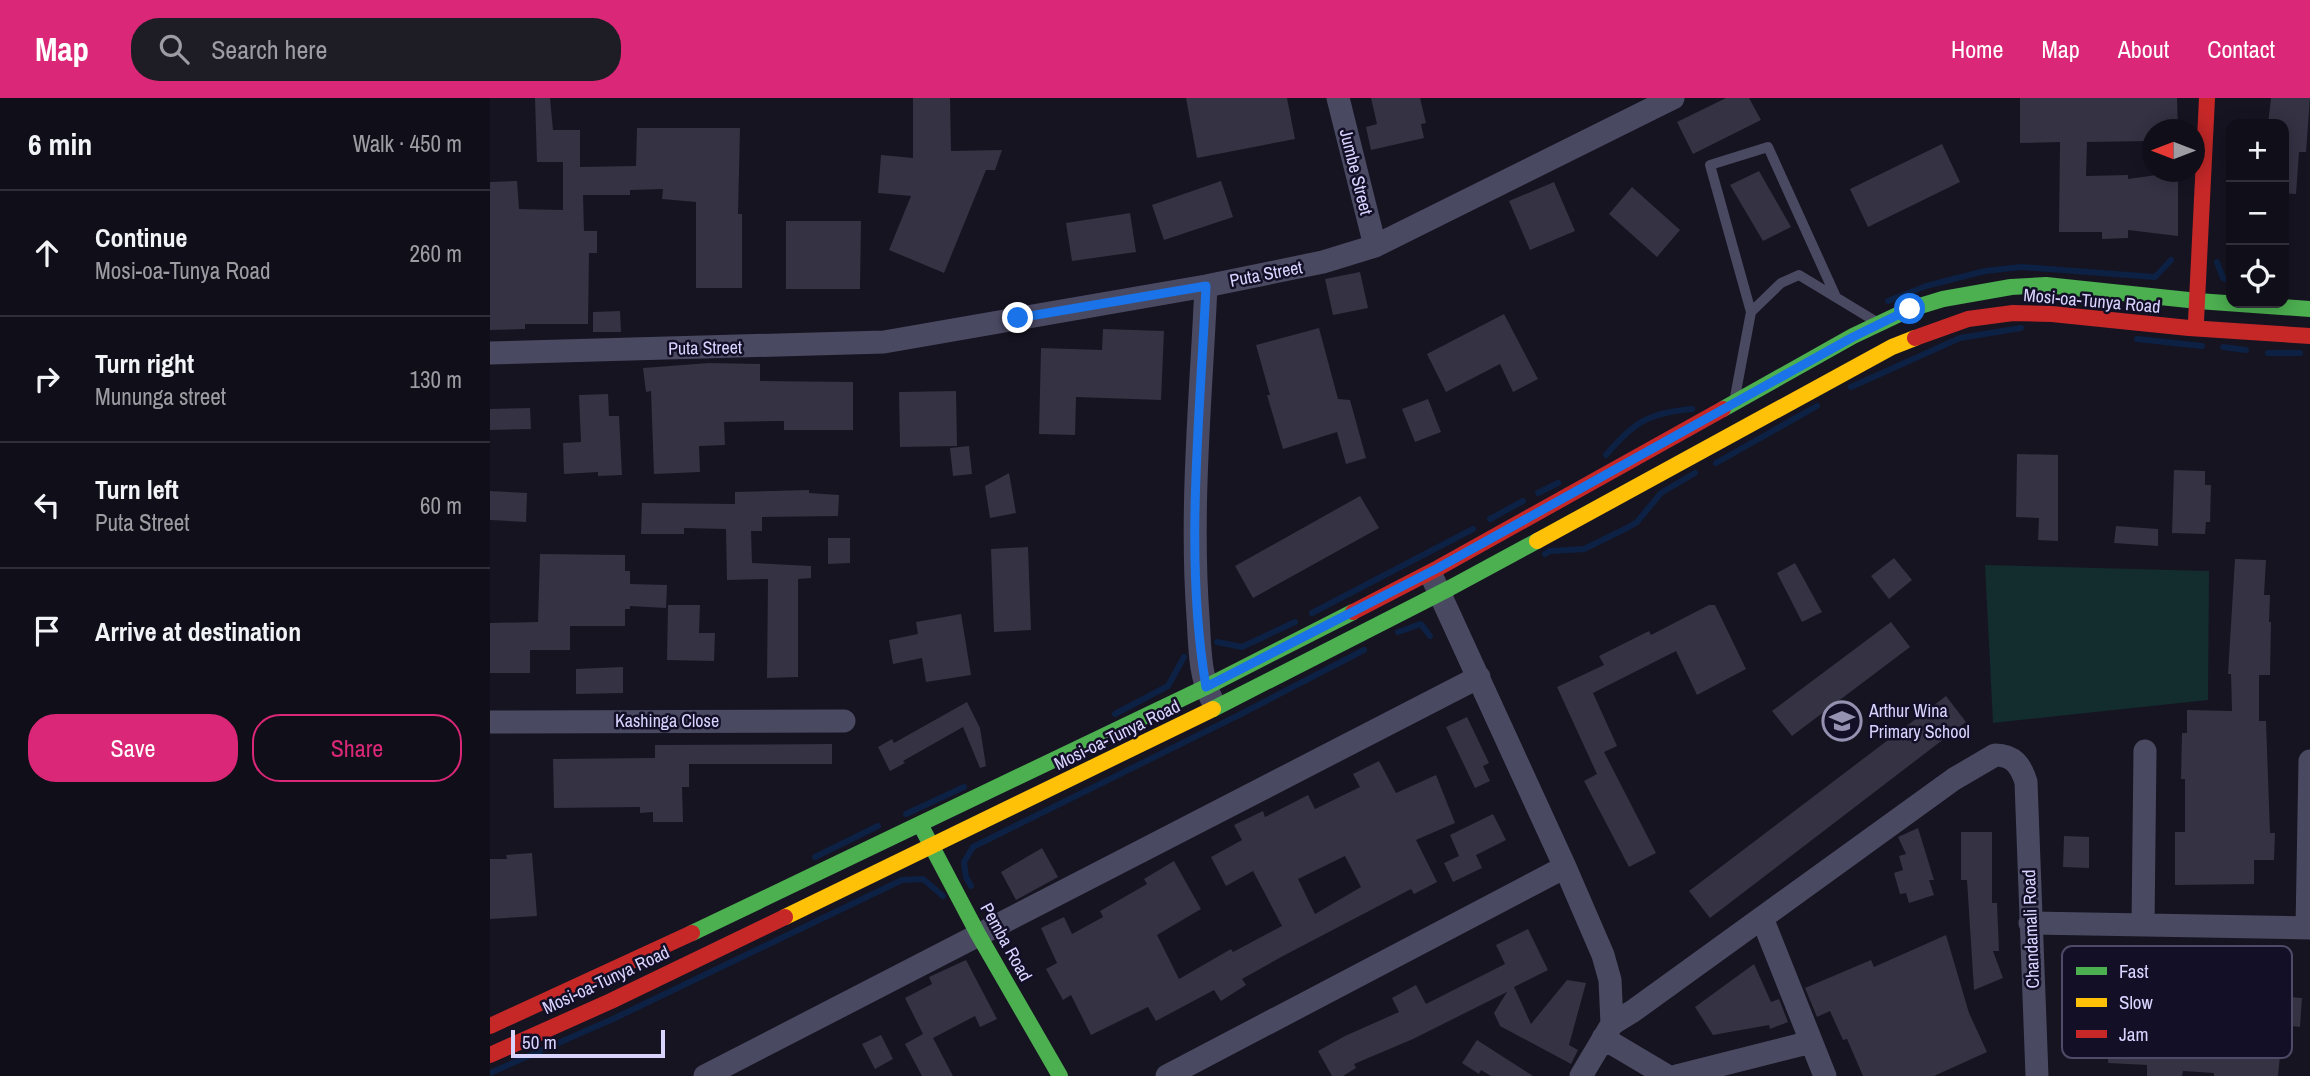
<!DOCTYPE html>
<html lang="en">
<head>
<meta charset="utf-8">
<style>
  :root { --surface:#100f19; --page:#1e1d26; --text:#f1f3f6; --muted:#9c9ca2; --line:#302f38; --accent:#db2777 }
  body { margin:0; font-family:"Archivo Narrow",sans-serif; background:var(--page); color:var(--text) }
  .controls { position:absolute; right:21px; top:21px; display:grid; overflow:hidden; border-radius:14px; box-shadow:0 4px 18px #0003 }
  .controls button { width:63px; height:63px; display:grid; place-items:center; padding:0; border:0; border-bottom:2px solid var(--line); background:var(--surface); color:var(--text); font:35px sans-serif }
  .compass { position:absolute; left:1652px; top:21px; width:63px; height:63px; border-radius:50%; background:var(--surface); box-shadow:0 4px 18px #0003; rotate:270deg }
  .scale { position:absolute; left:21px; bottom:18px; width:154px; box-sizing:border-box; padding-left:7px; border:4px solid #d9d4ff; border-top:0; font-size:19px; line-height:24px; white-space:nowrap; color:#d9d4ff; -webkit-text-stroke:5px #130f26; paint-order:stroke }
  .stop { position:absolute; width:21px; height:21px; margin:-16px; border:5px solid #1a73e8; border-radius:50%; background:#fff }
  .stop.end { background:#1a73e8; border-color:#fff; box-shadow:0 2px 7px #0008 }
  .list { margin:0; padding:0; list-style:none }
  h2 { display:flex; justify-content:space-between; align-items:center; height:91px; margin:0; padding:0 28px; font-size:30px }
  h2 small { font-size:23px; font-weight:400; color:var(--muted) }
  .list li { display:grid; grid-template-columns:46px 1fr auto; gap:21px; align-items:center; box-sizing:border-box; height:126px; padding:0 28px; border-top:2px solid var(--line) }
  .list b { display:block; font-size:26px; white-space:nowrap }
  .list p { margin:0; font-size:23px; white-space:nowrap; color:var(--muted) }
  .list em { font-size:23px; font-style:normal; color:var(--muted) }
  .actions { display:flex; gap:14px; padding:21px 28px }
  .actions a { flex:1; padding:16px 0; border:2px solid var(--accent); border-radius:28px; text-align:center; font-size:24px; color:var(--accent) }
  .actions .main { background:var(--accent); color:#fff }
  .icon { flex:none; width:38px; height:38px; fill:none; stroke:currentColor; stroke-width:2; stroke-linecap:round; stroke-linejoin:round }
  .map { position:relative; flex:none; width:1820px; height:978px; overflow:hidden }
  header { display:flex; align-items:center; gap:42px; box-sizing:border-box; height:98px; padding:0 35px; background:var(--accent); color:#fff }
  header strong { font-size:33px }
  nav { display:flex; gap:38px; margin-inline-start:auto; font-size:24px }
  .search { width:490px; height:63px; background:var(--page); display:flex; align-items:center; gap:18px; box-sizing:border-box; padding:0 24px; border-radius:28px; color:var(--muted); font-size:26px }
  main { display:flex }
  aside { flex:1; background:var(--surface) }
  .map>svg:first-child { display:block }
  .green { fill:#132c2d }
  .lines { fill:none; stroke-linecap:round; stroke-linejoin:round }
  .stream { stroke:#0d2144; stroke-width:6 }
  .building { fill:#343243; fill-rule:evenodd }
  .lane { stroke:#4a4962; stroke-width:10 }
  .street { stroke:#4a4962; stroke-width:23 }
  .fast { stroke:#4caf50; stroke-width:16 }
  .slow { stroke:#ffc107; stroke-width:16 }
  .jam { stroke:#c62828; stroke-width:16 }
  .route { stroke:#1a73e8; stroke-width:9 }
  .labels { text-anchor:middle; stroke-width:5; stroke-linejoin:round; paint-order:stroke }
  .street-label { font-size:18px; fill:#d9d4ff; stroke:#130f26 }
  .poi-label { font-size:18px; fill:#d9d4ff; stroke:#130f26; text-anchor:start }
  .key { fill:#130f26; stroke:#4e4a67; stroke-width:2 }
  .key-label { font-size:19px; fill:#d9d4ff }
</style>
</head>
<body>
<header>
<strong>Map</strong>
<div class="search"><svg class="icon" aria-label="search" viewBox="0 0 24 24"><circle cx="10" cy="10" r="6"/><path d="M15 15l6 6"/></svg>Search here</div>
<nav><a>Home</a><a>Map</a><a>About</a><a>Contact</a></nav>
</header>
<main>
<aside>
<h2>6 min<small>Walk · 450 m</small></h2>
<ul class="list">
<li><svg class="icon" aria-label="ahead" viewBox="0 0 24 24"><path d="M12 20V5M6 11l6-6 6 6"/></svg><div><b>Continue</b><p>Mosi-oa-Tunya Road</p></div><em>260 m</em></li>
<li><svg class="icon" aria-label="right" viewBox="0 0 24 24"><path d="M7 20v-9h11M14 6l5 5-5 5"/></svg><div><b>Turn right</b><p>Mununga street</p></div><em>130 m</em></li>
<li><svg class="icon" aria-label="left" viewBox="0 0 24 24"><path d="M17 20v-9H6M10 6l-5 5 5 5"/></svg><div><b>Turn left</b><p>Puta Street</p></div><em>60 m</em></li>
<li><svg class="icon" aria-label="arrive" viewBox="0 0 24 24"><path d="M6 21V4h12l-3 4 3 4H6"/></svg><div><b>Arrive at destination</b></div></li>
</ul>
<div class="actions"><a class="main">Save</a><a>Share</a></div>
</aside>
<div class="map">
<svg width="1820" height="978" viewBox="0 0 1820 978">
  <rect width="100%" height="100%" fill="#161421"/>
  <path class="green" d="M1495,467L1719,473L1718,602L1503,625Z"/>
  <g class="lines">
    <path class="stream" d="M1727,164L1733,180L1741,183
      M1398,203L1436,188L1495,173L1531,169L1665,179L1681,162
      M1647,241L1712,248
      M1733,249L1756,252
      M1778,255H1810
      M1361,289L1470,240L1531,230
      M1116,357C1144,324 1158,315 1202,311
      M1226,365L1327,308
      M1048,395L1068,385
      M1000,421L1033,403
      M1055,456L1060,453L1094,451L1139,429L1147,424L1171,395L1205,375
      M822,515L983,431
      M908,534L931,526L940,538
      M727,544L752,549L805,524
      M625,616L678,588L694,559
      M416,716L474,689
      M325,759L388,728
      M481,788L476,779L474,764L483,749L751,616L874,552
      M0,975L123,921L412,782L433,781L453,798"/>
  </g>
  <path class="building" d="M45,0H60L63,32H90V69L146,68L147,30H250L248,116H252V190H206V104L172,101L173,91L140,92V97H93L94,133H107V155H99L98,226H35V231L0,232V84L27,83L29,111L73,112V64H47Z
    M423,0H460L461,53L512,52L505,72H496L454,175L399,152L421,98L388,95L391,57L423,60Z
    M696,0H797L805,41L707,60Z
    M881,0H930L936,25L931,26L934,40L881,52L876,29L887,26Z
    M1236,0H1259L1271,22L1203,56L1187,24Z
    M1530,0H1687L1688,32H1662V43L1597,44L1596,78L1638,77V81L1688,74V138L1638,132V140L1612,141V134H1569L1570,44L1530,45Z
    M1781,0H1820L1816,54H1809L1806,96L1794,95V26H1778Z
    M1452,46L1470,84L1378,129L1360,91Z
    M1269,73L1301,129L1273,143L1240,87Z
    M731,83L743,119L674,142L662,107Z
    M1064,84L1085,133L1040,152L1019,103Z
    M1142,89L1190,132L1167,159L1119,116Z
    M640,115L646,154L582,163L576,125Z
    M296,123H371L370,191H296Z
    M870,174L878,210L843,217L835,181Z
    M130,213L131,234H103V214Z
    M1014,216L1048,281L1023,294L1010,266L956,294L937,256Z
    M829,230L848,301L860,302L876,360L856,366L847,334L793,351L777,297H780L766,247Z
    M613,231L674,233L671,302L586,299L585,337L549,336L551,250L612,252Z
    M219,265L270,266V283L363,284V332H294V323L234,324L235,347L209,348L210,374L164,376L161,293L156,294L153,270Z
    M466,293L467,348L410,349L409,294Z
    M118,296L119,318H129L132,377L108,378V374L74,376L73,345L91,344L89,297Z
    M938,301L951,334L925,344L912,311Z
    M40,310L41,331L0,332V311Z
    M479,348L482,376L463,378L460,350Z
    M1527,356L1568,357V443L1548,442L1549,420L1526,419Z
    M1684,372L1715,373V387H1721L1720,424H1716L1715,436L1682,435Z
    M519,375L526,415L500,420L495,388Z
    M319,392V395L349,397L348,418L272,419V433H261L262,465L321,468V480L308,481V579L277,580L278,481L237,482L236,431L194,430V436H151L152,405L245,406V394Z
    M0,393L37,395L36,424L0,422Z
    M870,398L889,430L763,500L745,468Z
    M1626,428L1668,431V448L1624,445Z
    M338,440H360V465L338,466Z
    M538,449L541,532L504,534L501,451Z
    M50,456L135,457V473H140V486L177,487L176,510L140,508V511H135V528H80V552H40V575H0V525L48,524Z
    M1404,460L1422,482L1399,501L1381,478Z
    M1745,461L1776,462L1774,497H1780L1779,524H1781L1780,577H1769V623H1776L1780,735H1785L1784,762H1764V786L1685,787V734H1695V681H1691L1692,635H1697V612L1742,613L1741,576H1738Z
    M1305,465L1332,514L1312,524L1287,475Z
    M178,507H210L209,535H225L224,563L177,562Z
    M1219,507H1225L1256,571L1207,597L1186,553L1103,595L1127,648L1114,654L1166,755L1139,769L1094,683L1107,676L1067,589L1114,567L1109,558L1159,533L1161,537Z
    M471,516L481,577L436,584L432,560L403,566L399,542L428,536L426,524Z
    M1401,524L1420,549L1302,638L1282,613Z
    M133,569V595L86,596V571Z
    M1456,598L1476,624L1220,820L1199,793Z
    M477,604L490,630L496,668L490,670L473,629L413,663L415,665L400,673L388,649L402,641L404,645Z
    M977,619L999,665L993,668L1000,683L985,690L956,629Z
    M342,646V666H199V689H192L193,724H163V714L150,715V709L64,710L63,661L165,660V647Z
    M889,663L906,695L946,677L965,725L926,742L947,784L924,796L921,791L793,858L752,881L756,887L731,903L724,892L666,923L658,909L601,937L581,897L573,902L556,871L567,865L551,830L574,819L582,836L613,819L610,813L657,786L654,781L684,763L711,811L667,837L689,881L741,851L743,854L792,828L763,773L736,788L721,759L752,742L744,727L773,713L775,719L818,697L825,711L870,689L863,676ZM855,758L871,789L825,816L808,781Z
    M1003,716L1016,742L986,757L992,770L963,784L954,765L969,758L960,737Z
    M1428,730L1444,782H1439L1444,797L1419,805L1416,795L1410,796L1404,775L1413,772L1409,758L1416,756L1408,739Z
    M1471,734H1502V805H1507L1509,853H1503L1513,880L1484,892L1477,782H1471Z
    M1574,738L1599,739V770L1573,769Z
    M552,750L568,779L526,802L511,774Z
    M42,755L47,818L0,821V761H17L16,757Z
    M1038,831L1058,872L1024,889L1041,926L1077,882L1096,885L1079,947L1088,952L1081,966L1010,928L1004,915L1017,894L923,941L864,966L866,970L853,978H842L828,953L855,938L909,914L902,900L926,887L936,906L1015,866L1006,847Z
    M1456,837L1479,915L1497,954L1444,978H1373L1357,941L1353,942L1340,913L1327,919L1315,890L1381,862L1384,869Z
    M1628,852L1668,853L1667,941L1718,943L1721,893L1812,900L1810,929L1793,927L1788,978H1724V975L1693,973L1692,978H1657V967L1618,965L1621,896H1628Z
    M476,862L507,921L490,929L485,918L443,940L463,978H432L415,946L433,936L415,900L442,886L439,879Z
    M1264,866L1281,904L1289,901L1298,924L1280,931L1279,927L1223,937L1205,909Z
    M391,937L403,961L385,971L372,946Z
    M987,942L1043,978H1001L991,972L989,976L972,965Z"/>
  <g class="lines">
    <path class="lane" d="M1261,214L1220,67L1278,49L1346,199
      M1245,299L1261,214L1291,185L1309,177L1385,223"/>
    <path class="street" d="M848,0L885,148
      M716,188C711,298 700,409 708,519C710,547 709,577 722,602
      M0,255L394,244L716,188L833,164L885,148L1183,0
      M943,481L1075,769L1113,857L1120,882L1122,926L1091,978
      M0,624L354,623
      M1272,820L1335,978
      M1540,825L1820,830
      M1653,827L1655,653
      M1817,830L1820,663
      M1122,926L1143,913L1464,681L1505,657C1524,657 1531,668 1536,684L1547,978
      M1113,940L1177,978
      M215,978L989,579
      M677,978L1075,769
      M1187,978L1321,944"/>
    <path class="fast" d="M1233,311L1363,238L1420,211L1453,201L1521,189L1556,187L1708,203L1820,211
      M723,611L960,490L1047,443
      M431,728L488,836L570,978
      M202,835L716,589L863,514"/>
    <path class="slow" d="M1047,443L1402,249L1425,240
      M295,819L723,611"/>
    <path class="jam" d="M1706,223L1717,0
      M1425,240L1478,221L1523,215L1562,216L1699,230L1820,238
      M863,514L948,470L1233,311
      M0,928L202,835
      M0,957L121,903L295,819"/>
  </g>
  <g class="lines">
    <path class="route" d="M528,220L716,188C710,321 694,458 716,589L948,470L1363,239L1420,211"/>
  </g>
  <defs>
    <g id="school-ring" transform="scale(2.0125)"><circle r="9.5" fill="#130f26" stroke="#9591b1" stroke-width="1.5"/><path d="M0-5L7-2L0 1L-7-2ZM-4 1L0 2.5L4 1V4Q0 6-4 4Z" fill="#9591b1"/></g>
  </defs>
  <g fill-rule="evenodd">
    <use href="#school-ring" x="1352" y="623"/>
  </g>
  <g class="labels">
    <g class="street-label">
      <text transform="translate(866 74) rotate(76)" y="6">Jumbe Street</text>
      <text transform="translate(776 176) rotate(-11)" y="6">Puta Street</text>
      <text transform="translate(1602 203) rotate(5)" y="6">Mosi-oa-Tunya Road</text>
      <text transform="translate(215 250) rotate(-1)" y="6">Puta Street</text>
      <text x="177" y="629">Kashinga Close</text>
      <text transform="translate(627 637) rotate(-26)" y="6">Mosi-oa-Tunya Road</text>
      <text transform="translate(1541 831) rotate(-92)" y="6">Chandamali Road</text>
      <text transform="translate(516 844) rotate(61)" y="6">Pemba Road</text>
      <text transform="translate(116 882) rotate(-25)" y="6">Mosi-oa-Tunya Road</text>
    </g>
    <g class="poi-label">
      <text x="1379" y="619">Arthur Wina<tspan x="1379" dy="21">Primary School</tspan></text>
    </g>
  </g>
  <rect x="1572" y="848" width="230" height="112" rx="10" class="key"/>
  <rect x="1586" y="869" width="31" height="8" fill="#4caf50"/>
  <rect x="1586" y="900" width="31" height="9" fill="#ffc107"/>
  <rect x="1586" y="932" width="31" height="8" fill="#c62828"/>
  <g class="key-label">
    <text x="1629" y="880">Fast</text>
    <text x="1629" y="911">Slow</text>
    <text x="1629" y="943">Jam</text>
  </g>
</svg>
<div class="controls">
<button>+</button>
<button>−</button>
<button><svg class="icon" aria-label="locate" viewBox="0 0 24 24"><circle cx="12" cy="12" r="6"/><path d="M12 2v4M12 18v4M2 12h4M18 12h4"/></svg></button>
</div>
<svg class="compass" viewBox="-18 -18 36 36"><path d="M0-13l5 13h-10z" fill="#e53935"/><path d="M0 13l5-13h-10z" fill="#9c9ca2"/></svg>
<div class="scale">50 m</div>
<div class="stop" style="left:1420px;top:211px"></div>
<div class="stop end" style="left:528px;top:220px"></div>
</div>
</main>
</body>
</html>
